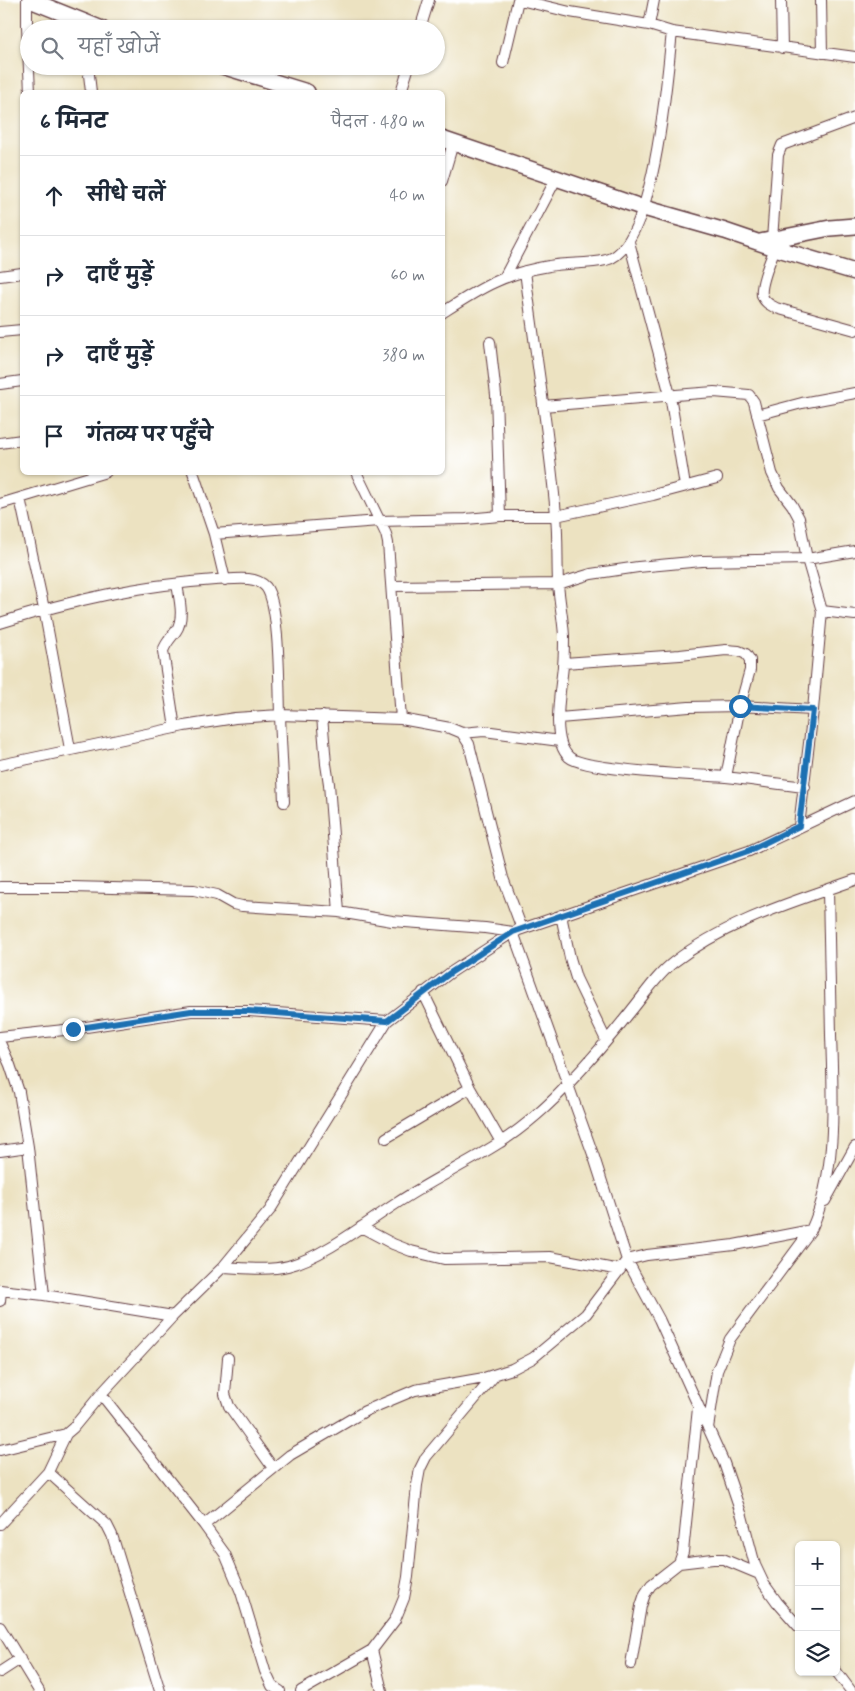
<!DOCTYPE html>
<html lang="hi">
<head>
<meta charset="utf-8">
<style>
  :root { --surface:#fff; --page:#f2f2f3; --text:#1f2937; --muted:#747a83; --line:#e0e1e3 }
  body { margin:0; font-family:Mynerve,"Playpen Sans Deva",sans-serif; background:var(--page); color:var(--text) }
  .controls { position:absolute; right:15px; bottom:15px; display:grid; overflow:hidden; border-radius:8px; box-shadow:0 1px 4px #0004 }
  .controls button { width:45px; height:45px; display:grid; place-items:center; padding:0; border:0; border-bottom:1px solid var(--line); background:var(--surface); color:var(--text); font:25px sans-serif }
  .stop { position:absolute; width:15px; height:15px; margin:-11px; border:4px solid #1f6fb2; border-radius:50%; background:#fff }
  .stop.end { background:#1f6fb2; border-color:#fff; box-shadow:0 1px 5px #0008 }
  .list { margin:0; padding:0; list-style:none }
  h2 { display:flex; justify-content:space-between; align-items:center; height:65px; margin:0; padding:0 20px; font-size:21px }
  h2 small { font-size:16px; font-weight:400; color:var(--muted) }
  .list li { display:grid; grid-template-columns:32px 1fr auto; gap:15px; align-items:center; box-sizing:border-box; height:80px; padding:0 20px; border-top:1px solid var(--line) }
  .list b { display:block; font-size:19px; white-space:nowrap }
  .list em { font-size:16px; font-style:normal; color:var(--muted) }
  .icon { flex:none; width:28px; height:28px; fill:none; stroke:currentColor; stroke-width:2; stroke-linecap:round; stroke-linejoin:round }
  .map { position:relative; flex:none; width:855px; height:1691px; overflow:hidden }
  .search { position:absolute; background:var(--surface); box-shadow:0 1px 4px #0004; left:20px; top:20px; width:425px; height:55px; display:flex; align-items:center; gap:12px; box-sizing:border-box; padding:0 18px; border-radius:28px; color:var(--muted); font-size:19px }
  .panel { position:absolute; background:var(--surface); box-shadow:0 1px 4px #0004; left:20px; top:90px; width:425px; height:385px; border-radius:8px }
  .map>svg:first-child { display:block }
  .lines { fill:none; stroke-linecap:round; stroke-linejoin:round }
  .street-casing { stroke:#623c42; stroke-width:12 }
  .secondary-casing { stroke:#623c42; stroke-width:18 }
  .street { stroke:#fff; stroke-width:10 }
  .secondary { stroke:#fff; stroke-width:15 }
  .route { stroke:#1f6fb2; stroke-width:6 }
</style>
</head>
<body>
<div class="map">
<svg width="855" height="1691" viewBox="0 0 855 1691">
  <rect width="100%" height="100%" fill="#fff"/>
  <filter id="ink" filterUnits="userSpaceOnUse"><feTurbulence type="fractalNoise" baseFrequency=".02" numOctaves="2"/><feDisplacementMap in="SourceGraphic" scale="10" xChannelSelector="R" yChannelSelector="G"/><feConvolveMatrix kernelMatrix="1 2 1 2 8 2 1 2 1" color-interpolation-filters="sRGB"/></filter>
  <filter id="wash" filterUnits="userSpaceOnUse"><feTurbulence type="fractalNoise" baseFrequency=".0096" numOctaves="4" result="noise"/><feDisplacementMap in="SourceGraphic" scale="20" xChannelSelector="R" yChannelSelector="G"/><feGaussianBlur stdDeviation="1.12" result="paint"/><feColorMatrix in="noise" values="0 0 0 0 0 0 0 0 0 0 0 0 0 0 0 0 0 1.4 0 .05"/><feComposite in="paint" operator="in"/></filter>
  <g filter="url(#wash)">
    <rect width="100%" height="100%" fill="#ece2c1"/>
  </g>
  <g filter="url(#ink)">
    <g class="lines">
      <g class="street-casing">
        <path id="street" d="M27,0V26L30,92
          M520,0L570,12L649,25L672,32L855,57
          M781,0L782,48
          M821,0L822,53
          M649,25L654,0
          M420,29L429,0
          M503,63L518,0
          M88,66L91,92
          M401,92L409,66
          M442,181L453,143
          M772,240L778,155L782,145L855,118
          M629,242L670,395L685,486
          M775,248C771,259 760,284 762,295C764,302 770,305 776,308L855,330
          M525,271C535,352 549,433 556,515C558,537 557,560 558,583C559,600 563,618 564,636C564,646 564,656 563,666C561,689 550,740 569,757C585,771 699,775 726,777C752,780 779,784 805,787
          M0,276L22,273
          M504,278L556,179
          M442,313C459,302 477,290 495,282C512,274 531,269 549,266C568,262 587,265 606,260C655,249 667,76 672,32
          M0,332L22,330
          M490,342L496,395L500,516
          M0,384L22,381
          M543,406L688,394L714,392L749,395L754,402L772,473L779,488L792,505L799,518L807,559L822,611L813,710L799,826
          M757,415L802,403L855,393
          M0,443L22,440
          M193,472L214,534L225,580
          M356,472L386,534L388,543L401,719
          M20,498L44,609L70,749
          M0,504L106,472
          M214,534L379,521L466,519L500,516H556L653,495L717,478
          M392,586L558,584L591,574L638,567L702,561L807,559L855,551
          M822,611L855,615
          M0,623C72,600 139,585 215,580C230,580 255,574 266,587C280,606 279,688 280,715C281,744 283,773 284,802
          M564,663L680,655L726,650L739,651L746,654L750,660V670L740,706L726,777
          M322,716L326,764L329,784L339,912
          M559,718L689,707L740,706L813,710
          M175,728L163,651C166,642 171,638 176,631C185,618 179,598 177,584
          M462,733L484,731L560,741
          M0,765L184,726L235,718L280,715L401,719L450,728L462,733L469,744L503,878L522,929
          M0,887H71L194,890L217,895L233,904L242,906L339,912L392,921L485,928L513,932L594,1157L627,1260L659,1319L724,1463L742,1516L755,1565L764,1584L777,1602L799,1627
          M561,915L570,958L576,978L606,1040
          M423,992L470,1088L501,1142
          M0,1037L73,1029L191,1011H249L387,1021
          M0,1043L10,1065L19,1092L28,1147L44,1295
          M386,1138L470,1088
          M0,1151L28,1147
          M825,1201L855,1147
          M361,1227L393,1244L411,1251L444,1259L550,1257L620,1270
          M223,1267C244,1268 267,1271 288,1266C323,1257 366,1223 397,1203C430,1181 466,1164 499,1143C522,1129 552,1103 569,1083C591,1060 612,1035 631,1011C645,994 657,975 674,962C727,921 793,902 855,880
          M0,1290L44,1295L173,1316
          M0,1301L1,1290
          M228,1358L225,1394L229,1406L273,1468
          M101,1394L204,1525L225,1554L241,1592L265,1671L272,1686L280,1691
          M708,1428L717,1371L730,1339L811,1230C838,1172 833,1098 831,1035C830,987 829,938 828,890
          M0,1450L66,1434
          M48,1472L107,1525L112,1535L160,1691
          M0,1524L48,1472L66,1434L73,1428L101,1394L173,1316L223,1267L270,1210L387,1021L450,973L513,932L749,851L855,801
          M204,1525L290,1455L365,1411L415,1390L484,1378L512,1369L533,1358L586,1314L627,1260L647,1255L734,1245L811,1230
          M679,1563L713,1559H723L759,1574
          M0,1627L39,1691
          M372,1650L382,1691
          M631,1664L641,1606L645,1594L651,1585L679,1563L683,1552L698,1408
          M836,1671L851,1691
          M0,1672L20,1659
          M301,1691L372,1650L395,1620L404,1598L408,1577L417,1485L420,1469L426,1457L495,1375"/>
      </g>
      <g class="secondary-casing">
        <path id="secondary" d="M30,0L102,29
          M222,66L307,92
          M442,139L644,208L725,231L775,248L855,272
          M760,242L830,228L855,226"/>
      </g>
      <use href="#street" class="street"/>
      <use href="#secondary" class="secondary"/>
    </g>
  </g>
  <g class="lines" filter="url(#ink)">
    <path class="route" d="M73,1029L191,1011H248L387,1021L450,973L513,932L748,851L799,826L813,710L740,706"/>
  </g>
</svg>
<div class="controls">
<button>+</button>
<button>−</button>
<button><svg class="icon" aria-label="layers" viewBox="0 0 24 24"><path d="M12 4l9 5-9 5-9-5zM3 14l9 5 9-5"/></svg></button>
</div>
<div class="stop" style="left:740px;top:706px"></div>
<div class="stop end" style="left:73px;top:1029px"></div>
<div class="search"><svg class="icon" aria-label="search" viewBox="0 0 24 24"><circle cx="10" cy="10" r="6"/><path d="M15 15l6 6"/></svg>यहाँ खोजें</div>
<section class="panel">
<h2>6 मिनट<small>पैदल · 480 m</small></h2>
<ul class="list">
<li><svg class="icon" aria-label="ahead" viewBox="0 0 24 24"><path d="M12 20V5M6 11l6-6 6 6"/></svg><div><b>सीधे चलें</b></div><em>40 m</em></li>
<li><svg class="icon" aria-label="right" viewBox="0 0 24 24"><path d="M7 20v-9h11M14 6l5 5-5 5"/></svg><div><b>दाएँ मुड़ें</b></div><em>60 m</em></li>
<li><svg class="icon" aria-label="right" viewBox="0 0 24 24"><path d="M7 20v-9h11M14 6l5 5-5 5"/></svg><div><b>दाएँ मुड़ें</b></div><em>380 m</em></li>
<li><svg class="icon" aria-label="arrive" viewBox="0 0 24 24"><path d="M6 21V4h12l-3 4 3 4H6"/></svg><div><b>गंतव्य पर पहुँचे</b></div></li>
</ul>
</section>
</div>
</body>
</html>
